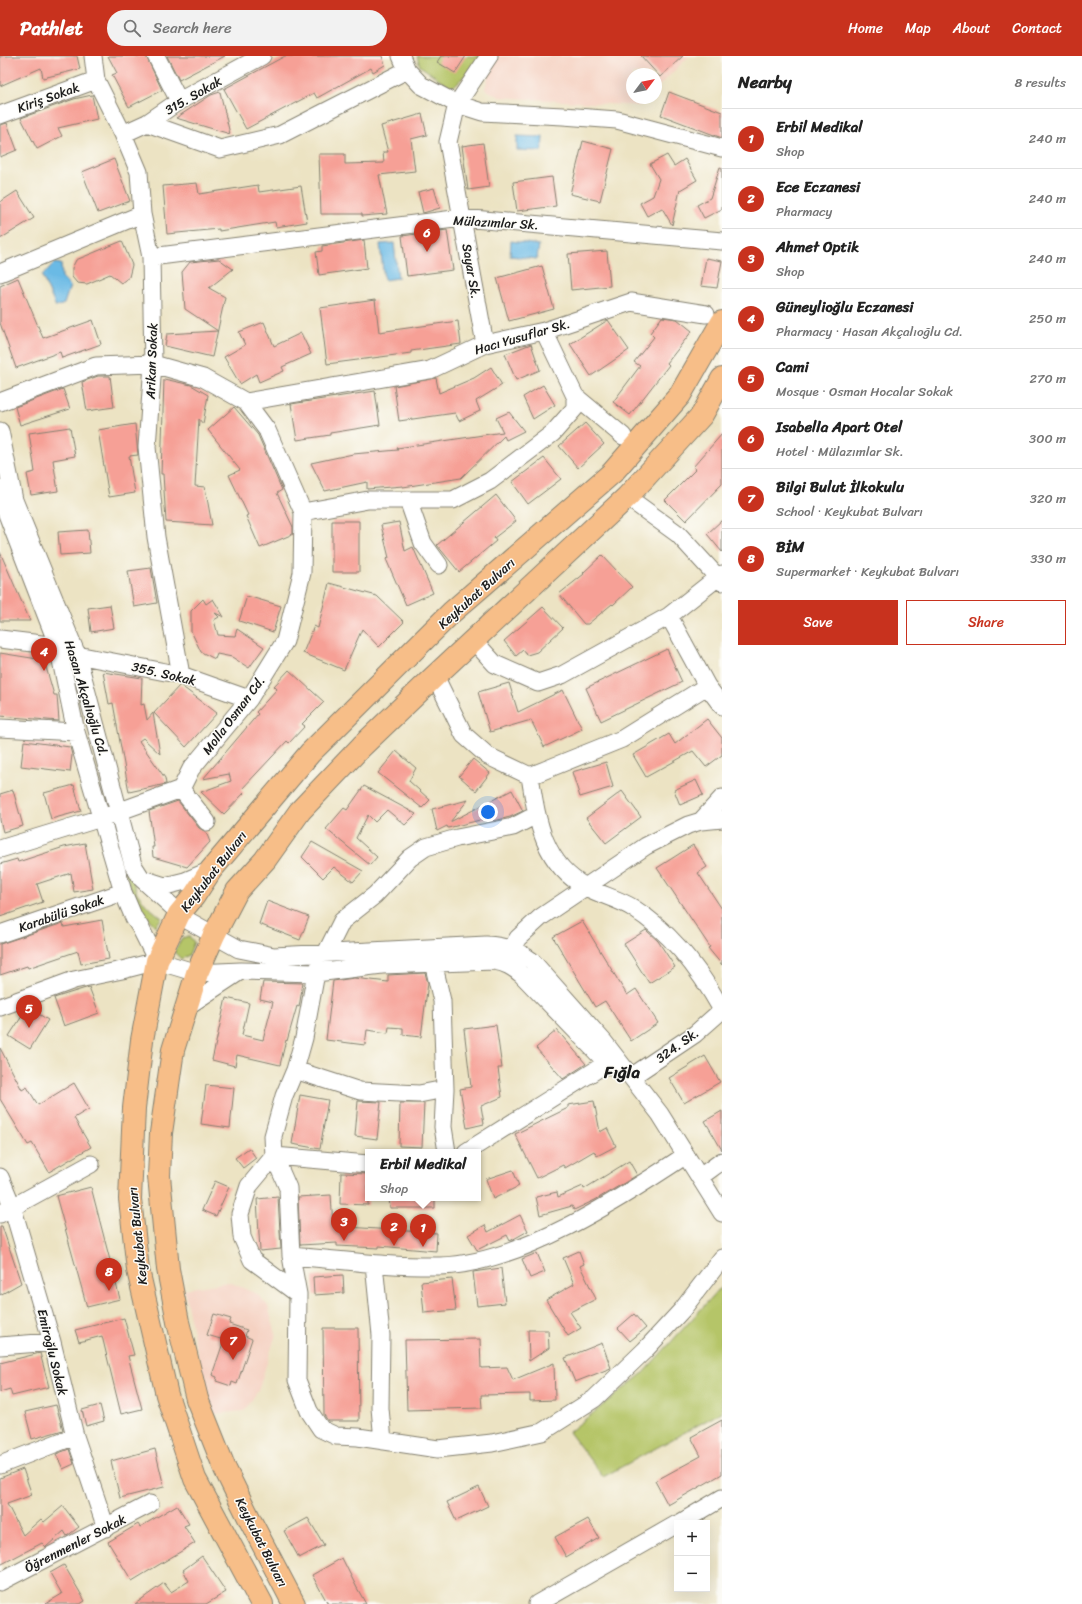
<!DOCTYPE html>
<html lang="en">
<head>
<meta charset="utf-8">
<style>
  :root { --surface:#fff; --page:#f2f2f2; --text:#222; --muted:#767676; --line:#e0e0e0; --accent:#c8321e }
  body { margin:0; font-family:Sriracha,sans-serif; background:var(--page); color:var(--text) }
  .controls { position:absolute; right:12px; bottom:12px; display:grid; overflow:hidden; border-radius:0px; box-shadow:0 4px 16px #0002 }
  .controls button { width:36px; height:36px; display:grid; place-items:center; padding:0; border:0; border-bottom:1px solid var(--line); background:var(--surface); color:var(--text); font:20px sans-serif }
  .compass { position:absolute; left:626px; top:12px; width:36px; height:36px; border-radius:50%; background:var(--surface); box-shadow:0 4px 16px #0002; rotate:58deg }
  .you { position:absolute; left:488px; top:756px; width:14px; height:14px; margin:-10px; border:3px solid #fff; border-radius:50%; background:#1a73e8; box-shadow:0 0 0 6px #1a73e833 }
  .badge { display:grid; place-items:center; width:26px; height:26px; border-radius:50%; background:var(--accent); color:#fff; font-size:13px; font-weight:700 }
  .pin { position:absolute; translate:-50% -33px; filter:drop-shadow(0 1px 2px #0008) }
  .pin::after { content:''; position:absolute; top:21px; width:14px; height:12px; background:inherit; clip-path:polygon(0 0,100% 0,50% 100%) }
  .popup { position:absolute; left:365px; top:1093px; width:116px; height:52px; box-sizing:border-box; display:grid; place-content:center; border-radius:0px; background:var(--surface); filter:drop-shadow(0 1px 3px #0005); font-size:13px; white-space:nowrap; color:var(--muted) }
  .popup b { font-size:15px; color:var(--text) }
  .popup::after { content:''; position:absolute; left:50%; top:100%; margin-left:-8px; border:8px solid transparent; border-top-color:var(--surface) }
  .list { margin:0; padding:0; list-style:none }
  h2 { display:flex; justify-content:space-between; align-items:center; height:52px; margin:0; padding:0 16px; font-size:17px }
  h2 small { font-size:13px; font-weight:400; color:var(--muted) }
  .list li { display:grid; grid-template-columns:26px 1fr auto; gap:12px; align-items:center; box-sizing:border-box; height:60px; padding:0 16px; border-top:1px solid var(--line) }
  .list b { display:block; font-size:15px; white-space:nowrap }
  .list p { margin:0; font-size:13px; white-space:nowrap; color:var(--muted) }
  .list em { font-size:13px; font-style:normal; color:var(--muted) }
  .actions { display:flex; gap:8px; padding:12px 16px }
  .actions a { flex:1; padding:9px 0; border:1px solid var(--accent); border-radius:0px; text-align:center; font-size:14px; color:var(--accent) }
  .actions .main { background:var(--accent); color:#fff }
  .icon { flex:none; width:22px; height:22px; fill:none; stroke:currentColor; stroke-width:2; stroke-linecap:round; stroke-linejoin:round }
  .map { position:relative; flex:none; width:722px; height:1548px; overflow:hidden }
  header { display:flex; align-items:center; gap:24px; box-sizing:border-box; height:56px; padding:0 20px; background:var(--accent); color:#fff }
  header strong { font-size:19px }
  nav { display:flex; gap:22px; margin-inline-start:auto; font-size:14px }
  .search { width:280px; height:36px; background:var(--page); display:flex; align-items:center; gap:10px; box-sizing:border-box; padding:0 14px; border-radius:22px; color:var(--muted); font-size:15px }
  main { display:flex }
  aside { flex:1; background:var(--surface) }
  .map>svg:first-child { display:block }
  .built { fill:#f5d2c2 }
  .green { fill:#b5c568; stroke:#687042 }
  .water { fill:#6bbae5; stroke:#446b80 }
  .building { fill:#f6a096 }
  .lines { fill:none; stroke-linecap:round; stroke-linejoin:round }
  .minor-casing { stroke:#848070; stroke-width:19 }
  .highway-casing { stroke:#848070; stroke-width:24 }
  .minor { stroke:#fff; stroke-width:17 }
  .highway { stroke:#f7be88; stroke-width:22 }
  .labels { text-anchor:middle; stroke-width:3; stroke-linejoin:round; paint-order:stroke }
  .street-label { font-size:13px; fill:#1c1c1c; stroke:#fdfcf7 }
  .district-label { font-size:17px; font-weight:bold; fill:#1c1c1c; stroke:#fdfcf7 }
</style>
</head>
<body>
<header>
<strong>Pathlet</strong>
<div class="search"><svg class="icon" aria-label="search" viewBox="0 0 24 24"><circle cx="10" cy="10" r="6"/><path d="M15 15l6 6"/></svg>Search here</div>
<nav><a>Home</a><a>Map</a><a>About</a><a>Contact</a></nav>
</header>
<main>
<div class="map">
<svg width="722" height="1548" viewBox="0 0 722 1548">
  <rect width="100%" height="100%" fill="#fdfcf7"/>
  <filter id="ink" filterUnits="userSpaceOnUse"><feTurbulence type="fractalNoise" baseFrequency=".025" numOctaves="2"/><feDisplacementMap in="SourceGraphic" scale="8" xChannelSelector="R" yChannelSelector="G"/><feConvolveMatrix kernelMatrix="1 2 1 2 8 2 1 2 1" color-interpolation-filters="sRGB"/></filter>
  <filter id="wash" filterUnits="userSpaceOnUse"><feTurbulence type="fractalNoise" baseFrequency=".012" numOctaves="4" result="noise"/><feDisplacementMap in="SourceGraphic" scale="16" xChannelSelector="R" yChannelSelector="G"/><feGaussianBlur stdDeviation="0.9" result="paint"/><feColorMatrix in="noise" values="0 0 0 0 0 0 0 0 0 0 0 0 0 0 0 0 0 1.4 0 .05"/><feComposite in="paint" operator="in"/></filter>
  <g filter="url(#wash)">
    <rect width="100%" height="100%" fill="#ece3c3"/>
    <path class="built" d="M498,0H689L656,33V18H632V42H647L639,50L500,41L485,33L491,10Z
      M229,1226L257,1238L268,1250L276,1278L258,1335L244,1355L214,1358L204,1330L184,1233Z"/>
    <path class="green" d="M417,0H483L481,4L452,32L420,10Z
      M112,769L116,770L137,837L146,849L162,862L155,870C128,841 122,806 112,769Z
      M189,880L194,886L189,899L181,903L174,896L182,882Z
      M722,1230V1356L603,1421L569,1376L642,1318Z"/>
    <path class="water" d="M517,80L543,81L542,95L517,94Z
      M511,185L539,189L537,203L510,200Z
      M394,187L398,222L384,224L380,188Z
      M54,207L61,208L62,221L70,230L64,248L56,251L42,220Z"/>
    <g id="blocks">
      <path class="building" d="M0,0H77L80,13L43,22L41,12L0,30Z
        M108,0H146L162,34L129,51L112,19L117,17Z
        M167,0H225L179,24Z
        M285,0H382L385,9L373,16L371,12L317,42L314,37L246,73L224,33Z
        M441,0H466L455,17L437,6Z
        M641,0H683L660,21Z
        M220,36L230,78L176,62L211,39Z
        M669,36L722,56V82L661,59Z
        M92,39L97,63L58,72L62,80L37,93L21,62L74,43Z
        M422,58L427,79L411,83L415,115L379,119L387,158L362,160V158H321L319,98H345V108L384,107L383,96H388L381,70Z
        M7,67L17,94L0,101V69Z
        M583,85L613,93L600,145L570,138Z
        M483,87L489,131L468,134L462,90Z
        M667,99L674,110L685,103L697,124L680,134L672,169L662,152L647,160L640,147L653,140L659,123L650,108Z
        M114,103L130,145L98,157L82,116Z
        M720,111L722,112V153L704,162L697,149L710,142Z
        M552,121L556,150L517,155L513,126Z
        M197,127L199,138L258,129L259,136L301,130L307,166L276,171L275,166L219,175V173L167,178L163,130Z
        M434,132L440,152L423,157L418,136Z
        M17,135L34,162L0,183V146Z
        M447,174L453,214L407,220L402,180Z
        M364,184L367,212L319,219L316,196L322,195V190Z
        M122,185L132,209L129,221L121,227L110,218L87,228L77,227L72,221V212L76,204Z
        M607,195L610,230L571,234L568,198Z
        M706,202L722,205L717,232L701,230Z
        M219,203L233,213L209,232L225,241L212,301L165,290L167,278L218,275L185,253L182,216L190,206Z
        M542,210L554,253L509,265L497,222Z
        M18,222L43,282L93,264L101,288L62,302L60,296L16,312L0,267V230Z
        M375,244L379,276L458,265L461,288L411,295V297L327,308L320,252Z
        M662,261L677,263L692,275L667,307L669,309L630,359L613,346L640,310L634,306L654,281L650,277Z
        M608,264L629,294L591,320L570,288Z
        M264,266L274,290L301,277L311,298L282,311L284,315L259,326L256,318L240,328L224,301L245,289L239,276Z
        M531,288L540,314L516,324L505,298Z
        M491,311L502,329L476,345L480,355L459,365L455,357L399,365L394,330L436,322L439,337L474,322Z
        M98,320H110L114,351L87,355L82,326Z
        M164,323L191,329L208,339L203,368L199,363L195,430L205,431L212,469L166,466L163,418H161Z
        M543,329L555,349L533,363L523,341Z
        M63,333L70,353L20,369L15,351Z
        M375,335L380,369L330,377V379L297,384L291,348Z
        M234,351L258,379L282,434L277,437L293,471V478L260,492L246,460L248,459L229,419L240,414L208,374Z
        M509,356L524,375L506,384L504,380L461,422L403,431V430L367,433V426L325,435L311,407L353,398L398,394L397,392L503,376L496,362Z
        M585,367L604,388L578,412L559,390Z
        M135,368L138,399L129,400L135,437L109,441L98,374Z
        M70,371L75,400L53,404L58,435L31,439L27,418L35,416L29,377Z
        M722,378V428L686,465L665,444L696,413L693,411Z
        M544,402L561,423L528,448L512,426Z
        M496,439L516,465L494,482L496,485L459,516L437,489Z
        M722,464V496L707,478Z
        M332,465H359V516H332Z
        M399,466L405,495L413,491L433,537L406,549L386,503L389,502L381,469Z
        M88,474L90,497L60,499L58,476Z
        M0,496L30,565H0Z
        M602,499L632,531L613,549L612,548L588,568H584L559,538L584,518L583,517Z
        M151,512L157,547L134,551L128,515Z
        M329,527L377,540L404,566L379,591L362,573L344,614L303,597L314,570L318,572Z
        M247,540L281,550L273,576L239,565Z
        M203,543L206,548L213,543L224,561L215,557L219,561L214,564L218,579L235,580L237,573L264,591L249,612L232,601L217,598L215,603L201,596L191,575V555Z
        M110,549L114,572L91,576L88,552Z
        M543,551L563,572L537,596L527,599L523,594L516,600L504,585Z
        M667,593L682,626L601,665L586,632Z
        M0,597L44,604L54,639H57L59,665L0,660Z
        M289,614L324,646L302,668L305,670L289,687L287,685L241,734L244,737L224,758L201,736L231,725L229,718L203,723L258,658L256,656L277,633L274,630Z
        M103,616L142,622L141,649L144,648L147,664L153,657L160,698L143,682L139,685L165,722L166,728L129,736L113,647L109,648Z
        M509,627L518,656L563,634L582,673L544,691L531,664L490,676L478,636Z
        M180,629L217,657L186,691L154,657Z
        M707,663L722,682V699L706,711L693,695L646,721L633,699L669,678L675,688Z
        M24,685L70,691L72,699L70,716L21,710Z
        M396,695L416,712L409,725L430,744L422,752L378,717Z
        M473,703L490,717L476,735L459,720Z
        M606,706L613,731L580,741L572,716Z
        M696,724L703,739L680,749L674,734Z
        M74,729L81,755L51,763L44,737Z
        M364,730L416,758L405,769L387,754L375,766L368,759L356,782L377,801L370,809L326,773L344,752L347,754Z
        M13,734L23,770L3,776L0,764V738Z
        M512,734L523,755L510,761L494,765L492,761L448,772L447,770L437,775L432,753L468,744L450,766Z
        M622,735L641,761L606,787L586,762Z
        M178,745L199,772L206,776L210,786L187,811L153,801L152,791H154L149,755Z
        M312,786L363,815L353,826L334,811L323,822L302,801Z
        M85,787L93,833L74,836L71,817L37,828L43,846L0,861V808L17,803L18,806L64,791Z
        M693,789L707,811L698,817L722,853V909L708,892L710,891L657,812Z
        M267,845L309,861L300,884L259,868Z
        M102,864L109,903L81,908L78,895L28,912L27,910L0,919V888L63,867L64,871Z
        M582,865L627,939L636,933L658,967L631,985L605,945L595,951L553,881Z
        M646,874L658,885L675,911L649,927L624,888Z
        M425,917L428,927L421,981L403,979V972L389,971L388,977L367,974L365,989L326,984L333,925L354,922L388,926V919Z
        M263,926L303,927L299,951L297,950L287,985L286,984L280,1009L237,999L235,1010L212,1004L226,942L249,947L242,979L263,984L273,946L260,943Z
        M89,931L99,957L64,970L54,942Z
        M28,951L48,964L30,993L9,980Z
        M496,969L502,1012H498L502,1041L481,1050L484,1068L467,1072L460,1033L471,1031L464,973Z
        M557,974L586,1008L563,1023L536,992Z
        M0,992L22,1034L27,1031L38,1049L74,1027L89,1053L74,1062L91,1091L49,1116L32,1087L28,1089L0,1043Z
        M705,1000L720,1026L684,1047L669,1022Z
        M206,1029L234,1032L230,1072L201,1068Z
        M300,1039L328,1044L320,1093L292,1088Z
        M358,1045L381,1046L377,1083L355,1080Z
        M594,1045L600,1076L607,1072L616,1090L597,1100L594,1095L565,1112L563,1109L537,1122L515,1078L568,1052V1049Z
        M400,1047H424L422,1091L399,1090Z
        M722,1055V1094L705,1065Z
        M249,1092L256,1102L243,1112L235,1102Z
        M629,1105L637,1119L626,1126L595,1144L574,1154L572,1150L540,1159L536,1141L557,1136L558,1141L583,1130L584,1133Z
        M513,1114L519,1130L493,1143L486,1123Z
        M341,1117L368,1118V1149L340,1148Z
        M215,1125L229,1131L216,1160L202,1154Z
        M91,1131L120,1243L87,1251L56,1140Z
        M331,1139L333,1170L437,1177L436,1195L379,1190V1192L337,1190V1187L300,1189L298,1141Z
        M278,1141L281,1193L260,1195L257,1143Z
        M389,1142H435V1152H390Z
        M520,1159L528,1175L510,1185L507,1179L477,1194L468,1179L485,1169L488,1176Z
        M0,1170H2L21,1227L0,1239Z
        M579,1195L584,1208L580,1210L596,1243L570,1256L581,1272L568,1280L546,1244L574,1228L563,1202Z
        M537,1197L545,1216L530,1222L522,1203Z
        M501,1212L505,1247L477,1250L473,1216Z
        M343,1219L344,1237L314,1239L313,1221Z
        M452,1223L456,1254L424,1257L421,1226Z
        M214,1258L231,1263L229,1268L247,1274L245,1280L252,1283L237,1328L232,1326L231,1330L216,1325L217,1321L212,1319L224,1284L207,1279Z
        M634,1258L646,1272L630,1285L618,1272Z
        M124,1262L134,1299L128,1300L142,1353L121,1358L102,1280L79,1286L75,1274Z
        M323,1272H358L359,1365H328L324,1359Z
        M528,1274H548L549,1292L529,1305Z
        M480,1283L481,1312L507,1311L513,1324L554,1307L555,1344L530,1345V1338L481,1339L482,1352L407,1354L405,1284Z
        M602,1287L611,1312L575,1326L565,1302Z
        M40,1297L49,1331L12,1340L10,1333L0,1336V1307Z
        M56,1349L63,1374L32,1383L25,1356Z
        M100,1349L104,1365L86,1370L82,1354Z
        M722,1364V1418L668,1449L655,1425L701,1400L691,1381Z
        M69,1393L74,1408L63,1413L56,1398Z
        M155,1393L164,1431L120,1442L111,1405Z
        M23,1413L32,1439L7,1448L23,1479L41,1463L44,1466L63,1450L79,1471L67,1480L64,1475L46,1491L42,1487L0,1509V1422Z
        M479,1431L488,1450L456,1465L447,1446Z
        M177,1449L189,1468L184,1470L195,1487L132,1525L108,1486L138,1468L140,1471Z
        M308,1462L324,1489L299,1502L284,1475Z
        M588,1463L599,1482L566,1501L555,1481Z
        M202,1500L226,1536L206,1548H135L164,1527L171,1536L189,1525L183,1514Z
        M342,1502L357,1532L366,1548H328L312,1519Z
        M64,1509L85,1545L80,1548H45L62,1538L50,1517Z"/>
    </g>
  </g>
  <g filter="url(#ink)">
    <use href="#blocks" fill-opacity="0" stroke="#848070" stroke-width="1"/>
    <g class="lines">
      <g class="minor-casing">
        <path id="minor" d="M93,0L96,24L123,78L139,116L142,158L151,201L153,308L147,391L156,481L181,619
          M156,0L179,45
          M401,0L407,14L421,29L457,48L482,56L563,60L617,64L722,92
          M0,59L96,24
          M147,67L220,93L280,79L407,14
          M123,78L147,67L179,45L262,0
          M151,201L462,162L722,185
          M0,217L142,158
          M485,288L448,86L457,48L489,0
          M575,340L623,380
          M0,346L96,310L153,308L203,322L246,346L267,374L303,456L302,517L285,585L249,643L191,713L181,733L101,762L0,793
          M246,346L430,314L485,288L544,275L631,246L706,258
          M0,375L14,444L77,599L133,809L142,823L187,864L239,893L274,900L486,889C504,890 517,894 532,905L604,986L660,1058L722,1157
          M0,433L5,453L58,590L76,676L123,836L134,862L140,871L157,905L197,917L241,915L316,917L382,909L494,905C506,907 513,911 522,919L607,1007L617,1013
          M627,441L678,478L722,526
          M408,444L423,487L439,509
          M303,456L368,444H453L490,425L553,377L575,352V340L544,275
          M669,560L722,518
          M0,583L58,590
          M474,585L495,608L538,627L562,619L669,560L707,630L722,650
          M77,599L181,619L249,643
          M435,620L464,679L488,700L530,720C537,764 543,808 586,831C601,839 619,843 633,852C672,877 700,914 722,954
          M0,672L76,676
          M530,720L622,683L707,630
          M181,733L207,766
          M536,759L513,771L457,782L426,791L410,802L375,839L342,865L316,917L304,982L295,1014L284,1040L273,1080L274,1100L288,1132L291,1200L298,1238L297,1324L309,1355L321,1373L336,1380L358,1381L438,1393L492,1387L542,1376L594,1343L645,1294L682,1254L722,1202
          M701,765L722,742
          M143,823L165,830L185,825L211,814
          M0,878L123,836
          M506,901L518,882L541,861L646,790L688,769L701,765L722,763
          M433,906L442,945L445,1033L443,1071L447,1096
          M0,951L74,924L122,914L157,905
          M186,951L239,916
          M295,1014L360,1035L419,1038L445,1033
          M631,1021L695,978L722,954
          M466,1096L607,1007
          M0,1121L12,1150L52,1286L75,1380L106,1472
          M700,1121L722,1105
          M0,1158L91,1108
          M291,1200C341,1204 390,1211 440,1210C520,1208 620,1143 686,1099
          M374,1208L381,1279L380,1352L383,1385
          M298,1238L252,1204L242,1181L240,1158L249,1130L274,1100L368,1108
          M0,1290L52,1286
          M0,1409L75,1380
          M680,1467L722,1442
          M0,1526L150,1448
          M537,1548L677,1468"/>
      </g>
      <g class="highway-casing">
        <path id="highway" d="M262,1548L195,1423L167,1339L138,1214L130,1143L134,1052L142,984L157,905L179,858L194,840L211,814L310,697L452,556L612,417L680,339L722,266
          M294,1548L251,1466L225,1413L197,1343L178,1266L168,1213L159,1120L161,1077L173,994L197,917L214,879L237,835L265,804L300,755L362,690L435,620L627,441L702,359L722,323"/>
      </g>
      <use href="#minor" class="minor"/>
      <use href="#highway" class="highway"/>
    </g>
  </g>
  <g class="labels">
    <g class="street-label">
      <text transform="translate(193 39) rotate(-30)" y="5">315. Sokak</text>
      <text transform="translate(48 41) rotate(-20)" y="5">Kiriş Sokak</text>
      <text transform="translate(496 166) rotate(3)" y="5">Mülazımlar Sk.</text>
      <text transform="translate(472 215) rotate(80)" y="5">Sayar Sk.</text>
      <text transform="translate(522 280) rotate(-16)" y="5">Hacı Yusuflar Sk.</text>
      <text transform="translate(151 305) rotate(-88)" y="5">Arikan Sokak</text>
      <text transform="translate(476 537) rotate(-42)" y="5">Keykubat Bulvarı</text>
      <text transform="translate(164 617) rotate(13)" y="5">355. Sokak</text>
      <text transform="translate(87 642) rotate(73)" y="5">Hasan Akçalıoğlu Cd.</text>
      <text transform="translate(233 659) rotate(-53)" y="5">Molla Osman Cd.</text>
      <text transform="translate(213 815) rotate(-52)" y="5">Keykubat Bulvarı</text>
      <text transform="translate(61 857) rotate(-19)" y="5">Karabülü Sokak</text>
      <text transform="translate(677 989) rotate(-36)" y="5">324. Sk.</text>
      <text transform="translate(137 1180) rotate(-96)" y="5">Keykubat Bulvarı</text>
      <text transform="translate(53 1296) rotate(76)" y="5">Emiroğlu Sokak</text>
      <text transform="translate(262 1486) rotate(63)" y="5">Keykubat Bulvarı</text>
      <text transform="translate(75 1487) rotate(-27)" y="5">Öğrenmenler Sokak</text>
    </g>
    <g class="district-label">
      <text x="622" y="1022">Fığla</text>
    </g>
  </g>
</svg>
<div class="controls">
<button>+</button>
<button>−</button>
</div>
<svg class="compass" viewBox="-18 -18 36 36"><path d="M0-13l5 13h-10z" fill="#e53935"/><path d="M0 13l5-13h-10z" fill="#767676"/></svg>
<div class="you"></div>
<div class="pin badge" style="left:423px;top:1191px">1</div>
<div class="popup"><b>Erbil Medikal</b>Shop</div>
<div class="pin badge" style="left:394px;top:1190px">2</div>
<div class="pin badge" style="left:344px;top:1185px">3</div>
<div class="pin badge" style="left:44px;top:615px">4</div>
<div class="pin badge" style="left:29px;top:972px">5</div>
<div class="pin badge" style="left:427px;top:196px">6</div>
<div class="pin badge" style="left:233px;top:1304px">7</div>
<div class="pin badge" style="left:109px;top:1235px">8</div>
</div>
<aside>
<h2>Nearby<small>8 results</small></h2>
<ul class="list">
<li><span class="badge">1</span><div><b>Erbil Medikal</b><p>Shop</p></div><em>240 m</em></li>
<li><span class="badge">2</span><div><b>Ece Eczanesi</b><p>Pharmacy</p></div><em>240 m</em></li>
<li><span class="badge">3</span><div><b>Ahmet Optik</b><p>Shop</p></div><em>240 m</em></li>
<li><span class="badge">4</span><div><b>Güneylioğlu Eczanesi</b><p>Pharmacy · Hasan Akçalıoğlu Cd.</p></div><em>250 m</em></li>
<li><span class="badge">5</span><div><b>Cami</b><p>Mosque · Osman Hocalar Sokak</p></div><em>270 m</em></li>
<li><span class="badge">6</span><div><b>Isabella Apart Otel</b><p>Hotel · Mülazımlar Sk.</p></div><em>300 m</em></li>
<li><span class="badge">7</span><div><b>Bilgi Bulut İlkokulu</b><p>School · Keykubat Bulvarı</p></div><em>320 m</em></li>
<li><span class="badge">8</span><div><b>BİM</b><p>Supermarket · Keykubat Bulvarı</p></div><em>330 m</em></li>
</ul>
<div class="actions"><a class="main">Save</a><a>Share</a></div>
</aside>
</main>
</body>
</html>
